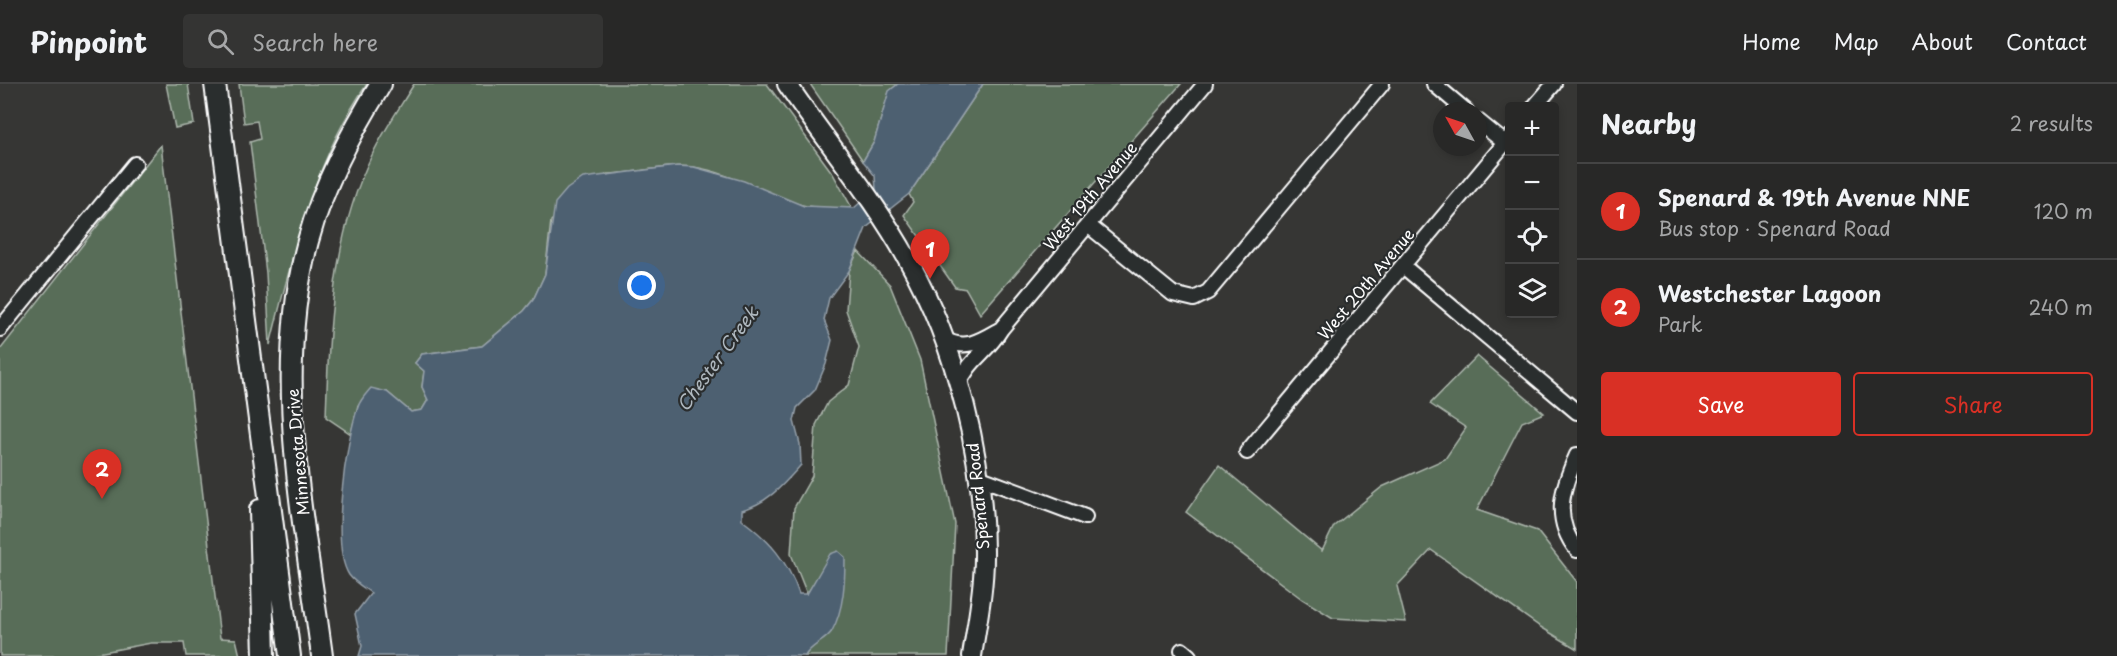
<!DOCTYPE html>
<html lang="en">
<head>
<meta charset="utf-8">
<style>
  :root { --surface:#282827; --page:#343433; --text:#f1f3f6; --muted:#a5a6a7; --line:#444; --accent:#d93025 }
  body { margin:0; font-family:"Playpen Sans",sans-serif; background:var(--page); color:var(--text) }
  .controls { position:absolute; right:18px; top:18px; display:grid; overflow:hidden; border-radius:6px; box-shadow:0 3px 9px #0003 }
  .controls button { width:54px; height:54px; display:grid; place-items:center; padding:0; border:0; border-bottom:2px solid var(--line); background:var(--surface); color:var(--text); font:30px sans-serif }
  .compass { position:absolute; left:1433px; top:18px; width:54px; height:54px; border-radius:50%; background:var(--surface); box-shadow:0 3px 9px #0003; rotate:310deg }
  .you { position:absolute; left:642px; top:202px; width:21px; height:21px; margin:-15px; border:4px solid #fff; border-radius:50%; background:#1a73e8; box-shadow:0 0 0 9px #1a73e833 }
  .badge { display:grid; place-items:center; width:39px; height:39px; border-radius:50%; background:var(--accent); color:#fff; font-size:20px; font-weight:700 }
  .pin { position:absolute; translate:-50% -50px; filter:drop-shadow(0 2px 3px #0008) }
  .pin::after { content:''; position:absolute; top:32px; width:21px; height:18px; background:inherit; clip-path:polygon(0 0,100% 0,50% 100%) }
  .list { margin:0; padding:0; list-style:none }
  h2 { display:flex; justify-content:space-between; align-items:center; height:78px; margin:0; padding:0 24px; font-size:26px }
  h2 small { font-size:20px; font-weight:400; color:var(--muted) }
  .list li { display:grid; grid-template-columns:39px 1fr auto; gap:18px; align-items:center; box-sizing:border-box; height:96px; padding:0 24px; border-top:2px solid var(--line) }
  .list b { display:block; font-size:22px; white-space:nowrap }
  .list p { margin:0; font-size:20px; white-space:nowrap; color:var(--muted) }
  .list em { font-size:20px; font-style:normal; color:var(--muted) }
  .actions { display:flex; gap:12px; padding:18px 24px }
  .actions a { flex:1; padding:14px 0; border:2px solid var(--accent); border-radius:6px; text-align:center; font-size:21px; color:var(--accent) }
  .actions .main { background:var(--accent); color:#fff }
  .icon { flex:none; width:33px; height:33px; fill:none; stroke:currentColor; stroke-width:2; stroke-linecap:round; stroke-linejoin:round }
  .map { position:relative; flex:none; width:1577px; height:572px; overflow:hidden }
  header { display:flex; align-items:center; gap:36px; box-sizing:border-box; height:84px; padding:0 30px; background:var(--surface); border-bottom:2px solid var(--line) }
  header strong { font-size:28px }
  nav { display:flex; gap:33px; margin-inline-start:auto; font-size:21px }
  .search { width:420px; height:54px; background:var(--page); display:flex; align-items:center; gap:15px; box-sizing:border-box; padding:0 21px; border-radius:6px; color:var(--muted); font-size:22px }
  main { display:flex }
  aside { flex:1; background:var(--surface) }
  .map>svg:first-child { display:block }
  .green { fill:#586d59; stroke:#acb6ac; stroke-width:1.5 }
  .water { fill:#4e6171; stroke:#95a0aa; stroke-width:1.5 }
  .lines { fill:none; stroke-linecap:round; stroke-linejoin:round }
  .minor-casing { stroke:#fff; stroke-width:18 }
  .secondary-casing { stroke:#fff; stroke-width:22 }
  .primary-casing { stroke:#fff; stroke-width:24 }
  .minor { stroke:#2a2d2e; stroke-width:14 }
  .secondary { stroke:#2a2d2e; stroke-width:18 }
  .primary { stroke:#2a2d2e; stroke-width:20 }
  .labels { text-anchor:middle; stroke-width:4.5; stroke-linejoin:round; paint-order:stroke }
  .street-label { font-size:16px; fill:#fff; stroke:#2a2d2e }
  .water-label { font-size:18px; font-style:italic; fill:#afb8bf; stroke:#2a2d2e }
</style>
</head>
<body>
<header>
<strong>Pinpoint</strong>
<div class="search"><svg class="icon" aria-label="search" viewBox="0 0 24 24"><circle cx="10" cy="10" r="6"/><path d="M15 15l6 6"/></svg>Search here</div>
<nav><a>Home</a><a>Map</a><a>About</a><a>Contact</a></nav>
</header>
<main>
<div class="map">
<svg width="1577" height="572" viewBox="0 0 1577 572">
  <rect width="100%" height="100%" fill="#363634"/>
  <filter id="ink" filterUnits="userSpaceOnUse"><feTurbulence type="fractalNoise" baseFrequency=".0167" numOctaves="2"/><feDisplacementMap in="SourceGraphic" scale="12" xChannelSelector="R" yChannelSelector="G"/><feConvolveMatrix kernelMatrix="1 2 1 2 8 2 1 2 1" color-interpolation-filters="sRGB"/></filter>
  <g filter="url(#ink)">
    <path class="green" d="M166,0H188L194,40L175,44Z
      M239,0H367C313,78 293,171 270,261L266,189L250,58L260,55L257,37L244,39Z
      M414,0H767L833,90L852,124C836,123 817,125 802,121C765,111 732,89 694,83C670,79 634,90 607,90L551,137L545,190L533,216L524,227L482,262L422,270L415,279L424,287L422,303L428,316L422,326L411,328L387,308L358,321L351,350L326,333C329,244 332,153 372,71C384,46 400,23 414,0Z
      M810,0H898L889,8L874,58L863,77Z
      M983,0H1181L980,230L966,205L955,203L904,131L913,118L909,110Z
      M161,61L220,554L236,555L240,572H186L184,559H151L82,572H0V266Z
      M858,167L890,201L920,276L955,440L948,572H805L811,562L831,548L818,492L807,510L791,470L794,424L812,392L816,341L828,318L849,301L859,263L846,226L849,187Z
      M1477,272L1544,329L1522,338L1477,426L1537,447L1577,498V565L1539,542L1431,466L1397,502L1406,538L1333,534L1302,515L1186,428L1219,381L1322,467L1334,442L1382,403L1445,375L1466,344L1430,320Z"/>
    <path class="water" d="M898,0H983L909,110L866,144L849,187L829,214L824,236L832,256L826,280L815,306L797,324L794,337L800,360L801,381C783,401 768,419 742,426V436C769,456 788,477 799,510H807L830,470L838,467L845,473C845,497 844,525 832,547C826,557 811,561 805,572H359L362,562L355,530L371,509C364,504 354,498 349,491C330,462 346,356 358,323C360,316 366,310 371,304L387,308L411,328L422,326L428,316L422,303L424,287L415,279L422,270L482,262L524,227L533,216L545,190L555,119L567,105L583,94L677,82L694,83L744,97L804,122L854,124L876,105L875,92L863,77L874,58L889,7Z"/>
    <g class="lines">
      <g class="minor-casing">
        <path id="minor" d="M1434,0L1466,27
          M1535,22L1554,0
          M1478,37L1505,59
          M1088,141L1173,210L1194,215L1208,208L1382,0
          M1403,182L1577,328
          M0,245L135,80
          M944,255C965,267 980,257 999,246
          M958,302C969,275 986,270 1001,245L1205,0
          M1247,368L1510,53
          M1577,371C1562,404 1552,435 1577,466
          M978,393L1085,433
          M1182,566L1189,572"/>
      </g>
      <g class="secondary-casing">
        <path id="secondary" d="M787,0C827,59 874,114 908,176C956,261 985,376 984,473C984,506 977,539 972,572"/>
      </g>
      <g class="primary-casing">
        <path id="primary" d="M215,0L290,572
          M260,426L264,572
          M322,572C304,435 272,293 308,157C323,101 351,49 381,0"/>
      </g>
      <use href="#minor" class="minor"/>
      <use href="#secondary" class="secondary"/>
      <use href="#primary" class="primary"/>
    </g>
  </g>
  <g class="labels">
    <g class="street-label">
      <text transform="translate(1090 112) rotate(-50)" y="6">West 19th Avenue</text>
      <text transform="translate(1366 200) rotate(-50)" y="6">West 20th Avenue</text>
      <text transform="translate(298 368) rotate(-95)" y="6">Minnesota Drive</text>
      <text transform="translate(978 412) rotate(-96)" y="6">Spenard Road</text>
    </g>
    <g class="water-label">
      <text transform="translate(718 275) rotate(-54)" y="6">Chester Creek</text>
    </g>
  </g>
</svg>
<div class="controls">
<button>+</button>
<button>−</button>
<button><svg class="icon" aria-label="locate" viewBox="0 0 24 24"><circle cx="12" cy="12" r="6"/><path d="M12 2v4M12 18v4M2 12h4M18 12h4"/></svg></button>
<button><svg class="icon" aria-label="layers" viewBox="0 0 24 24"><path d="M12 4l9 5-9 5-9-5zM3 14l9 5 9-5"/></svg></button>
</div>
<svg class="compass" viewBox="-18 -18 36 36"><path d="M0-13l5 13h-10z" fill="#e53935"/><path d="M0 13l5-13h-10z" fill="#a5a6a7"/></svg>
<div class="you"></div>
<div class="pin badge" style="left:930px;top:195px">1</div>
<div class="pin badge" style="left:102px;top:415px">2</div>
</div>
<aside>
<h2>Nearby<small>2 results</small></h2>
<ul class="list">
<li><span class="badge">1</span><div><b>Spenard &amp; 19th Avenue NNE</b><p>Bus stop · Spenard Road</p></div><em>120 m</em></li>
<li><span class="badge">2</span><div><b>Westchester Lagoon</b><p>Park</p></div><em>240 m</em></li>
</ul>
<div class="actions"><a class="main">Save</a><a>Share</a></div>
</aside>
</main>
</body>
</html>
